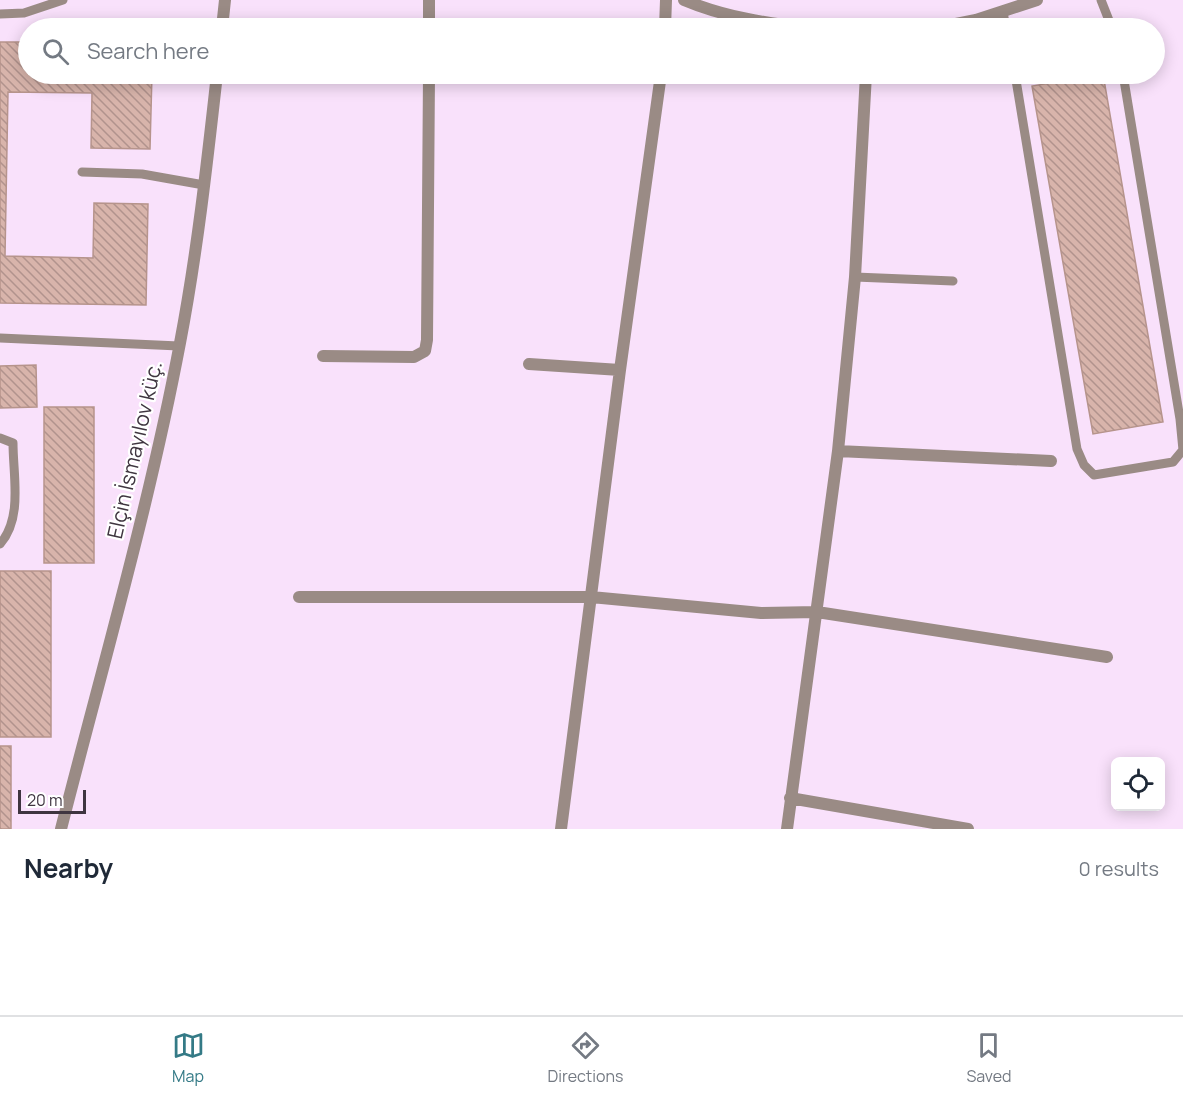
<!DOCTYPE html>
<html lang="en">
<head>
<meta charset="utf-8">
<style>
  :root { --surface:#fff; --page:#f2f2f3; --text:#1f2937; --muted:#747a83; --line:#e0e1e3; --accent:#347a86 }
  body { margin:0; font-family:Manrope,sans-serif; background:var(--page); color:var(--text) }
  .controls { position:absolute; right:18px; bottom:18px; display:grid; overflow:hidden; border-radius:9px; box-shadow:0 3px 15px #0003 }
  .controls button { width:54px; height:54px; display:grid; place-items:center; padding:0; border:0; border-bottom:2px solid var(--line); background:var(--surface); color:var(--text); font:30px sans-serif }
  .scale { position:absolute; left:18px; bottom:15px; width:68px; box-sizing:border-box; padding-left:6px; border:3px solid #3f3540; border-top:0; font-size:16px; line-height:21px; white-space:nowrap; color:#3f3540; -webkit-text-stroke:4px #fff; paint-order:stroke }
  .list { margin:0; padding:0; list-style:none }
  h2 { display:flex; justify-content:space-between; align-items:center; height:78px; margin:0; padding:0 24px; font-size:26px }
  h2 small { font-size:20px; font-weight:400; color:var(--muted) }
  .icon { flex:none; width:33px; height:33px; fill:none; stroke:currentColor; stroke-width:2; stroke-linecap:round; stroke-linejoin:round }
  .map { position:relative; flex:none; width:1183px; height:829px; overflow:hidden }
  .search { position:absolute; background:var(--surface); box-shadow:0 3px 15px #0003; left:18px; right:18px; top:18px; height:66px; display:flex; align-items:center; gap:15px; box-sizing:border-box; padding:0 21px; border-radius:33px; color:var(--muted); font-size:22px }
  .sheet { height:186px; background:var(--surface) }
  nav { display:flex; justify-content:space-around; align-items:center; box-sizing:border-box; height:84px; border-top:2px solid var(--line); background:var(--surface); font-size:16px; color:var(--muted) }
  nav a { display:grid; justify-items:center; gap:3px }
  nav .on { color:var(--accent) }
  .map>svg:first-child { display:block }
  .building { fill:url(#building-back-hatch); stroke:#b6948c; stroke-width:1.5 }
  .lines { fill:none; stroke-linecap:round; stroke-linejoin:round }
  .service { stroke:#9a8b85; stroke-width:9 }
  .minor { stroke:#9a8b85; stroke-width:12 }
  .labels { text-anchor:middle; stroke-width:4.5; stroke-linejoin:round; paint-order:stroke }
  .street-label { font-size:21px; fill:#3f3540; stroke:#fff }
</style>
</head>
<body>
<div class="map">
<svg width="1183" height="829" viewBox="0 0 1183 829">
  <defs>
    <pattern id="building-back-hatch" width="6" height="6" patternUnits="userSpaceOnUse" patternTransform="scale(1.5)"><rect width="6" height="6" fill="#d8b4ab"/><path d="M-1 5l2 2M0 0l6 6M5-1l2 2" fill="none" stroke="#b1938d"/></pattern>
  </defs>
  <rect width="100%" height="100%" fill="#f9e1fb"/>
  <path class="building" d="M0,42H28V74H152L150,149L91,148L92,93L8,92L5,256L93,258L94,203L148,204L146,305L0,303Z
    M1103,74L1163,422L1093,434L1032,86Z
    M36,365L37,407L0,408V366Z
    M44,407H94V563H44Z
    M0,571H51V737H0Z
    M0,746H11V829H0Z"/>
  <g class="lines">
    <path class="service" d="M1101,0L1112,28
      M1003,12L1006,28
      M0,14L24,13L63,0
      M1015,74L1077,449L1084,465L1094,475L1173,462L1183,450L1180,419L1123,74
      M82,172L142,174L204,185
      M855,277L953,281
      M0,338L179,346
      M0,438L13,443C13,476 23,518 0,544"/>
    <path class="minor" d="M684,0C724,17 765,23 808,28
      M222,28L225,0
      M429,28V0
      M665,28L666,0
      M936,28L976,20L1037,0
      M323,356L414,357L425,351L427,340L429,74
      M529,364L620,370
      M838,451L1051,461
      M299,597H591L761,613L817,612L1107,657
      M790,798L968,829
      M61,829C102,668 149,507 180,343C197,254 207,164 217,74
      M561,829L620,370L661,74
      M787,829L838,451L855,277L866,74"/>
  </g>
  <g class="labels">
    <g class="street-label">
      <text transform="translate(135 450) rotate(-77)" y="7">Elçin İsmayılov küç.</text>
    </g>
  </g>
</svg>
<div class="controls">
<button><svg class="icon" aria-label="locate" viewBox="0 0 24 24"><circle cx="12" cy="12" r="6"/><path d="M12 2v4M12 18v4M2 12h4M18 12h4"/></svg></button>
</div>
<div class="scale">20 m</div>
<div class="search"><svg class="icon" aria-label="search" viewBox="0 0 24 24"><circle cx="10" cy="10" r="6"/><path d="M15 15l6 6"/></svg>Search here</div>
</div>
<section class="sheet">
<h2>Nearby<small>0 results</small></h2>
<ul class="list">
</ul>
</section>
<nav>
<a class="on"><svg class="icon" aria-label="map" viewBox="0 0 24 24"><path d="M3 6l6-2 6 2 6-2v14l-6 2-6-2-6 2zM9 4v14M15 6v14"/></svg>Map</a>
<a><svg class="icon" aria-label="directions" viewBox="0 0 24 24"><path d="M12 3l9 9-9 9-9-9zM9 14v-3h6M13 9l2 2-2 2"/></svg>Directions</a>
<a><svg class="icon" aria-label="saved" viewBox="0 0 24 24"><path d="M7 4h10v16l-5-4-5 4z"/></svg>Saved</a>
</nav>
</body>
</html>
